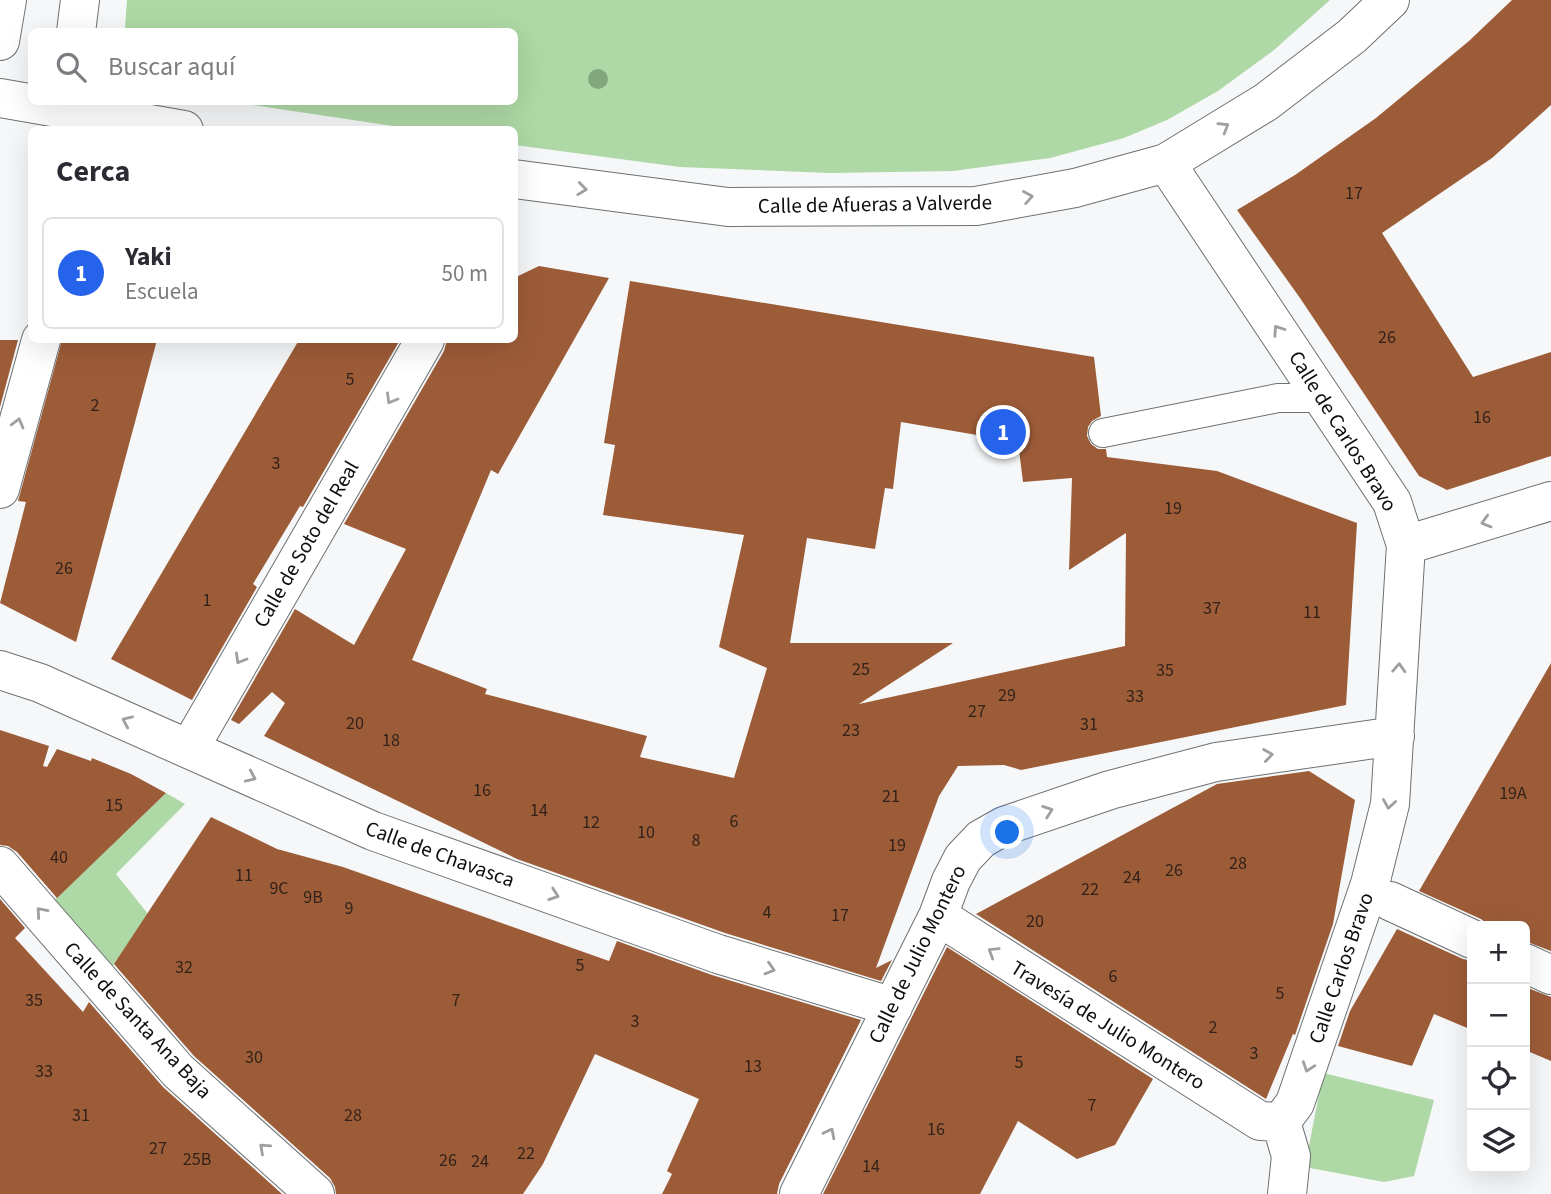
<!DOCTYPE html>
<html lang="es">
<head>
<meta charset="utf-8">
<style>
  :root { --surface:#fff; --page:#f2f2f3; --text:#2b2b33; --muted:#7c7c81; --line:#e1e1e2; --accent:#2563eb }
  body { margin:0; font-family:"Source Sans 3",sans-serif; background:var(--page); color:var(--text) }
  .controls { position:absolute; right:21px; bottom:21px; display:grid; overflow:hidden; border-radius:10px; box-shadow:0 7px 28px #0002 }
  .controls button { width:63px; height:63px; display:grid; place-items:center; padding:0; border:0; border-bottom:2px solid var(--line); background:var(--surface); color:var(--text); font:35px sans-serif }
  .you { position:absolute; left:1008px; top:833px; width:24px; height:24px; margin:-18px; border:5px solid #fff; border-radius:50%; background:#1a73e8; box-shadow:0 0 0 10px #1a73e833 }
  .badge { display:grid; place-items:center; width:46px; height:46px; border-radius:50%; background:var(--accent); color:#fff; font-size:23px; font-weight:700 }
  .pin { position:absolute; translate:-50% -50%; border:4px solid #fff; box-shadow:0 2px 7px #0006 }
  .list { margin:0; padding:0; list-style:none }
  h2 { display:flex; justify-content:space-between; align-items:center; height:91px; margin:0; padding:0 28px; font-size:30px }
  h2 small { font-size:23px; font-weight:400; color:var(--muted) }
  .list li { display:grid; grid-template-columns:46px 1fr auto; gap:21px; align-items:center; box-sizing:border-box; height:112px; margin:0 14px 14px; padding:0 14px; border:2px solid var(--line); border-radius:10px }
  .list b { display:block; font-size:26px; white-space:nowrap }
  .list p { margin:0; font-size:23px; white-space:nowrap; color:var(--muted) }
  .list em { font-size:23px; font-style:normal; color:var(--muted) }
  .icon { flex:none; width:38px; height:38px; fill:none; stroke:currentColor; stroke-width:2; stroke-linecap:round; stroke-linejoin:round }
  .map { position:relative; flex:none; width:1551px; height:1194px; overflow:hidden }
  .search { position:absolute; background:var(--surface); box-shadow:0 7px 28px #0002; left:28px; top:28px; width:490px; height:77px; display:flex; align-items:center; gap:18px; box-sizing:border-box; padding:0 24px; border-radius:10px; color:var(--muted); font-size:26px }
  .panel { position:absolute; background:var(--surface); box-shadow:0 7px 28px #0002; left:28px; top:126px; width:490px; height:217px; border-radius:10px }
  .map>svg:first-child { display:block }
  .green { fill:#aed8a5 }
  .building { fill:#9d5c38; fill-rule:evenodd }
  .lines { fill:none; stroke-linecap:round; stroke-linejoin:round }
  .service-casing { stroke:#6e7071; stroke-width:30 }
  .pedestrian-casing { stroke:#6e7071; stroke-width:40 }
  .minor-casing { stroke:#6e7071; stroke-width:40 }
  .tertiary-casing { stroke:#6e7071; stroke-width:40 }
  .service { stroke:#fff; stroke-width:28 }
  .pedestrian { stroke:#fff; stroke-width:38 }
  .minor { stroke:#fff; stroke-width:38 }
  .tertiary { stroke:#fff; stroke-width:38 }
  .tree { fill:#83a77c }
  .oneway { stroke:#9f9f9f }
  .labels { text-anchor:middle; stroke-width:6; stroke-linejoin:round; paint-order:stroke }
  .number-label { font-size:18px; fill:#322219 }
  .street-label { font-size:21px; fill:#0e0e0f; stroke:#fff }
</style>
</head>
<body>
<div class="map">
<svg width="1551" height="1194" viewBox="0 0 1551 1194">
  <rect width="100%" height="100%" fill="#f5f7f8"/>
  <path class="green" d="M127,0H1330L1274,50L1218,91L1167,120L1124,138L1050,158L953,171L830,173L680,167L515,145L514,130L413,129L232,102H514V32L127,31L125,28Z
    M166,793L185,804L116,874L148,914L112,967L53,901Z
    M1323,1073L1434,1100L1414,1176L1384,1182L1305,1167Z"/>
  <path class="building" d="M1512,0H1551V105L1492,158L1382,233L1473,377L1551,352V456L1447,490L1419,476L1300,298L1237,210L1295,175L1376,118L1469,41Z
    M539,266L609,278L498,474L491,470L412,660L487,689L485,694L647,736L640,757L734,778L767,668L719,647L744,535L603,515L615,445L604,443L630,281L1094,357L1101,416L1092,421L1088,427L1087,436L1091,444L1098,449H1106L1107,457L1217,471L1357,523L1346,705L1021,770L1004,765L958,766L939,796L876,968L892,960L881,981L725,933L517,859L264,736L285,703L272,692L239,724L231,720L295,609L354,645L406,549L344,524L444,351L447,340H514V278ZM901,422L1018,442L1023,482L1072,478L1069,570L1126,533L1125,646L859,704L953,643H790L807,538L875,549L885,488L893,489Z
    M0,340H18L0,407Z
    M62,340H157L76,642L0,603L26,502L18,501Z
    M299,340H400L303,507L300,506L253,584L257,587L192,700L111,659Z
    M1551,663V951L1525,941V926H1490L1481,919L1419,891Z
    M0,730L49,746L43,766L47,767L57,749L91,761L92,758L131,774L166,793L57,898L17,852L8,846L0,845Z
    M1309,771L1355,800L1333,924L1295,1035L1293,1034L1266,1099L976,914L1217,784Z
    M211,817L277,849L343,867L609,961L617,941L712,975L861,1020L779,1184L777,1194H662L672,1174L667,1171L699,1099L595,1054L543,1164L523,1194H336L335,1187L330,1178L194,1056L114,964Z
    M0,899L25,928L15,938L83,1012L89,1002L163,1087L282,1194H0Z
    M1397,929L1463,959L1472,961V1030L1434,1014L1412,1066L1338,1046L1350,1011Z
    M947,947L1153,1079L1115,1145L1077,1159L1018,1121L980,1194H823Z
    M1525,987L1551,997V1061L1525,1050Z"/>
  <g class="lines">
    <g class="service-casing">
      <path id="service" d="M1103,433L1278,398H1324"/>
    </g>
    <g class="pedestrian-casing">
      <path id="pedestrian" d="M1390,901L1472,939
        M1525,963L1551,975"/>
    </g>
    <g class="minor-casing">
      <path id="minor" d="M76,32L80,0
        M0,41L7,0
        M1166,163L1392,502L1406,545L1390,804L1370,884L1295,1103L1281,1122
        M0,489L41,340
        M1406,545L1551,501
        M0,670L40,683L373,831L718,954L893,1007
        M189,749L425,340
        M0,866L178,1071L315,1194
        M938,916L1260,1121L1281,1122
        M1281,1122L1291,1156L1287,1194
        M799,1194L938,916L951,881L963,858L981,839L1004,826L1110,790L1216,762L1395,736"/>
    </g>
    <g class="tertiary-casing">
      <path id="tertiary" d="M0,98L184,130
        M514,179L728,207L976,206L1075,188L1166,163L1266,102L1352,36L1390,0"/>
    </g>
    <use href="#service" class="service"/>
    <use href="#pedestrian" class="pedestrian"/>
    <use href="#minor" class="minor"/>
    <use href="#tertiary" class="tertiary"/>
  </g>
  <circle class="tree" cx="598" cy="79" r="10"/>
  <defs><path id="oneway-chevron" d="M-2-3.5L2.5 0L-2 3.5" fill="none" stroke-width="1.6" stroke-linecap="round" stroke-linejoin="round" transform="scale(1.75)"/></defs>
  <g class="oneway">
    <use href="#oneway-chevron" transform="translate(1224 127) rotate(-31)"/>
    <use href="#oneway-chevron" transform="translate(582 189) rotate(7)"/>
    <use href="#oneway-chevron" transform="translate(1028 197) rotate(-10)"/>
    <use href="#oneway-chevron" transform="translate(1278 330) rotate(-124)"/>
    <use href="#oneway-chevron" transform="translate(391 399) rotate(120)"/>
    <use href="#oneway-chevron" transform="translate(18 423) rotate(-75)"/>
    <use href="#oneway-chevron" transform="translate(1486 522) rotate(164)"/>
    <use href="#oneway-chevron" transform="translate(240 659) rotate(120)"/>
    <use href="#oneway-chevron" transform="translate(1399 668) rotate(-87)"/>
    <use href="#oneway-chevron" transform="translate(127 721) rotate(-156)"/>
    <use href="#oneway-chevron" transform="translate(1268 755) rotate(-8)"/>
    <use href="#oneway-chevron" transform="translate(251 777) rotate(24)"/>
    <use href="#oneway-chevron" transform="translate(1389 804) rotate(99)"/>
    <use href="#oneway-chevron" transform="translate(1048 811) rotate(-19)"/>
    <use href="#oneway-chevron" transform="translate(554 895) rotate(19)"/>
    <use href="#oneway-chevron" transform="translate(41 912) rotate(-131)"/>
    <use href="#oneway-chevron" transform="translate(993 952) rotate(-148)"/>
    <use href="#oneway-chevron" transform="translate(770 969) rotate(17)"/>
    <use href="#oneway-chevron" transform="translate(1308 1067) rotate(109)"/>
    <use href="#oneway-chevron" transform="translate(830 1133) rotate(-63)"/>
    <use href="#oneway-chevron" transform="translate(264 1148) rotate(-138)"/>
  </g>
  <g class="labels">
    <g class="number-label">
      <text x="1354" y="199">17</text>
      <text x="1387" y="343">26</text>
      <text x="350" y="385">5</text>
      <text x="95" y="411">2</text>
      <text x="1482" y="423">16</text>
      <text x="276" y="469">3</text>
      <text x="1173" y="514">19</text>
      <text x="64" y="574">26</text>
      <text x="207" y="606">1</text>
      <text x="1212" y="614">37</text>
      <text x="1312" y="618">11</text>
      <text x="861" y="675">25</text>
      <text x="1165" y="676">35</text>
      <text x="1007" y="701">29</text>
      <text x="1135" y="702">33</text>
      <text x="977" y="717">27</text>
      <text x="355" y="729">20</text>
      <text x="1089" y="730">31</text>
      <text x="851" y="736">23</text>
      <text x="391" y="746">18</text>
      <text x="482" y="796">16</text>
      <text x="1513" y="799">19A</text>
      <text x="891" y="802">21</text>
      <text x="114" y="811">15</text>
      <text x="539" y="816">14</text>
      <text x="734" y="827">6</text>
      <text x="591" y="828">12</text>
      <text x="646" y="838">10</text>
      <text x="696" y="846">8</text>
      <text x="897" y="851">19</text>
      <text x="59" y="863">40</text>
      <text x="1238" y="869">28</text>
      <text x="1174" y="876">26</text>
      <text x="244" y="881">11</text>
      <text x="1132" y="883">24</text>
      <text x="279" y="894">9C</text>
      <text x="1090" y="895">22</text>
      <text x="313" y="903">9B</text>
      <text x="349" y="914">9</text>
      <text x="767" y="918">4</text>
      <text x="840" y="921">17</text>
      <text x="1035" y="927">20</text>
      <text x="580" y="971">5</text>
      <text x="184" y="973">32</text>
      <text x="1113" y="982">6</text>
      <text x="1280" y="999">5</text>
      <text x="34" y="1006">35</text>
      <text x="456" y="1006">7</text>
      <text x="635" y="1027">3</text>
      <text x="1213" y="1033">2</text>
      <text x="1254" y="1059">3</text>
      <text x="254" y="1063">30</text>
      <text x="1019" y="1068">5</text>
      <text x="753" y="1072">13</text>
      <text x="44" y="1077">33</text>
      <text x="1092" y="1111">7</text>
      <text x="81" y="1121">31</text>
      <text x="353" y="1121">28</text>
      <text x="936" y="1135">16</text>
      <text x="158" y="1154">27</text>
      <text x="526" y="1159">22</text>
      <text x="197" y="1165">25B</text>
      <text x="448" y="1166">26</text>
      <text x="480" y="1167">24</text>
      <text x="871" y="1172">14</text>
    </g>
    <g class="street-label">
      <text transform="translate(875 204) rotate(-1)" y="7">Calle de Afueras a Valverde</text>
      <text transform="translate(1343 431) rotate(58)" y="7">Calle de Carlos Bravo</text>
      <text transform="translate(306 544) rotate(-60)" y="7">Calle de Soto del Real</text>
      <text transform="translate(440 854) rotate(20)" y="7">Calle de Chavasca</text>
      <text transform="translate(917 954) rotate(-64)" y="7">Calle de Julio Montero</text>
      <text transform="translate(1341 968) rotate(-71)" y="7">Calle Carlos Bravo</text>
      <text transform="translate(138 1020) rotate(47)" y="7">Calle de Santa Ana Baja</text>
      <text transform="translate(1108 1025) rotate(32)" y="7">Travesía de Julio Montero</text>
    </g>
  </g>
</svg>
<div class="controls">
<button>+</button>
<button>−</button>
<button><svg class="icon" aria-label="locate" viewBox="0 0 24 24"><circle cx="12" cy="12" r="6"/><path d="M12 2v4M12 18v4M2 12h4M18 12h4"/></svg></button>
<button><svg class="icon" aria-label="layers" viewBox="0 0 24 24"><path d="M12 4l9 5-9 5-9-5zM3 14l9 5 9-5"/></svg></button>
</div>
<div class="you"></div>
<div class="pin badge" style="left:1003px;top:432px">1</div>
<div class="search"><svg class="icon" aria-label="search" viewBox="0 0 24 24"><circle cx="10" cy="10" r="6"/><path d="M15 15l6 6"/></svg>Buscar aquí</div>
<section class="panel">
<h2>Cerca<small></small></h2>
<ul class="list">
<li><span class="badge">1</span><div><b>Yaki</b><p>Escuela</p></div><em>50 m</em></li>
</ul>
</section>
</div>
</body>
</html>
